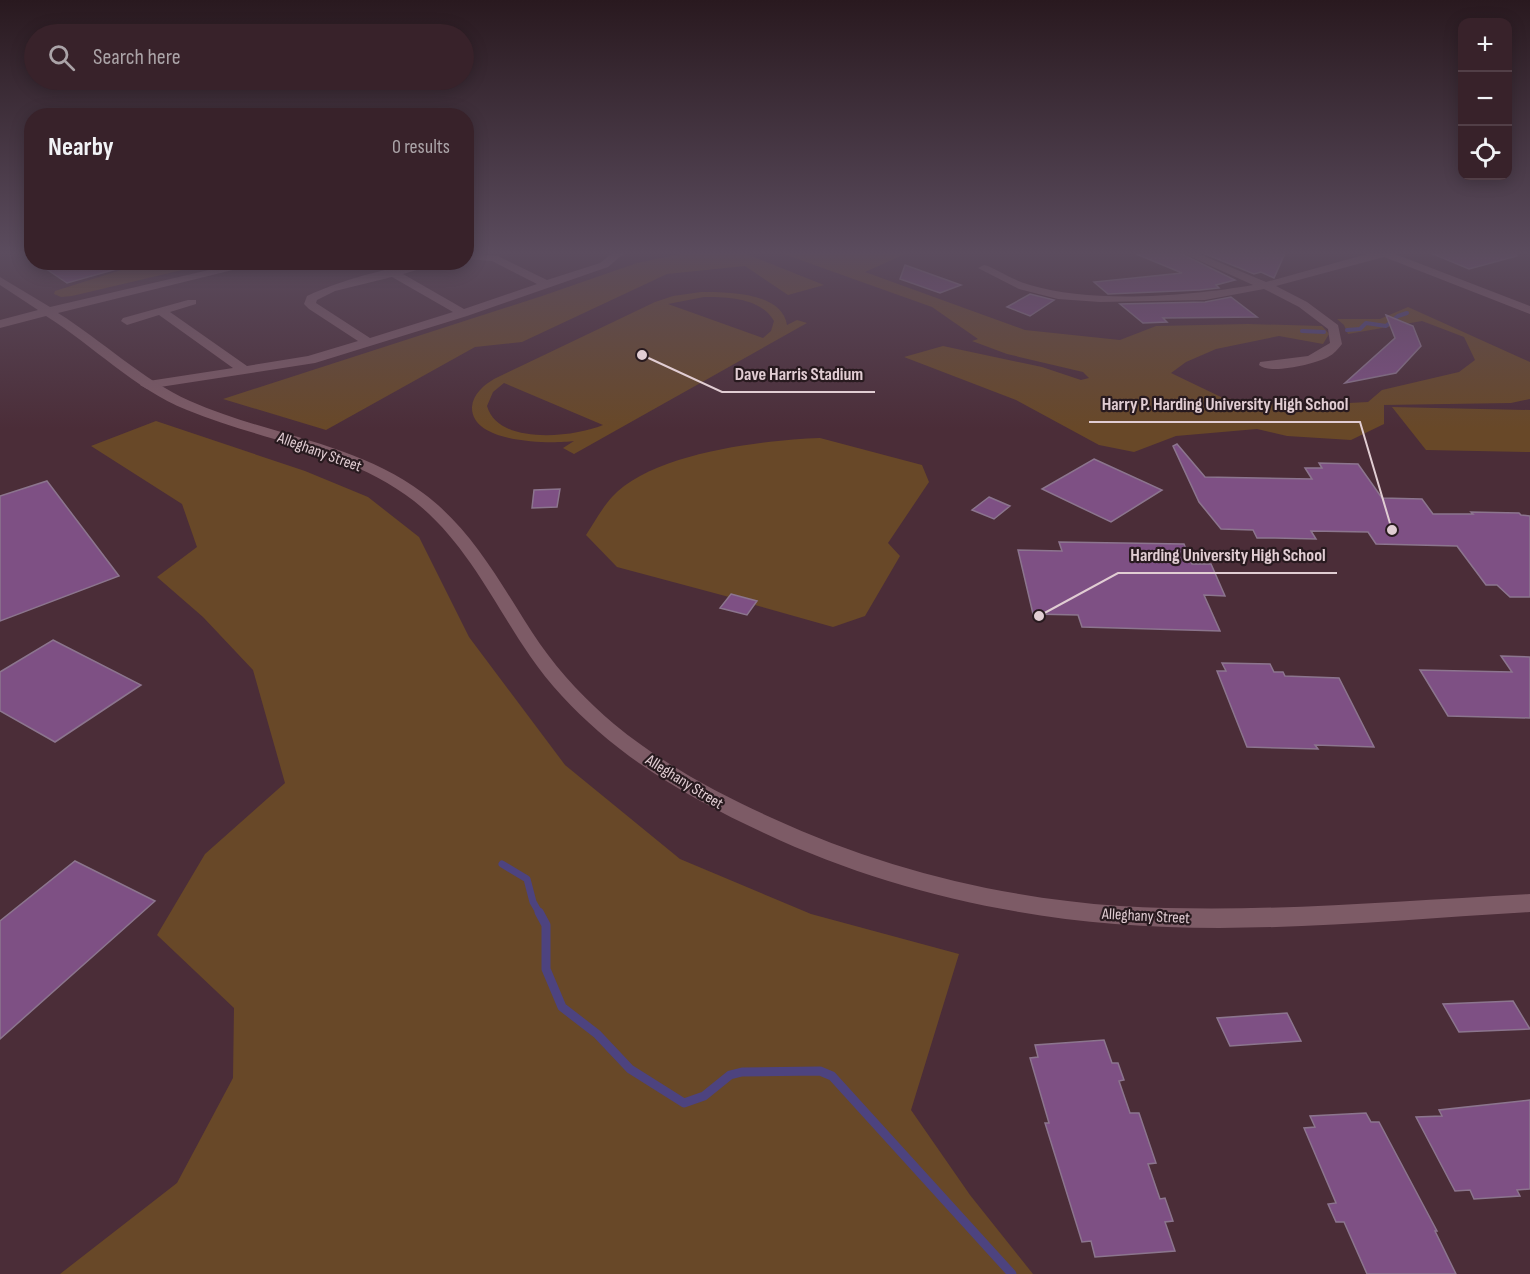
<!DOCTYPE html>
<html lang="en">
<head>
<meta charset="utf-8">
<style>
  :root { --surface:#38222a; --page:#432f36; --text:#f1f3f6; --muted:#aba4a8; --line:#523f47 }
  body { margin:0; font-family:"Sofia Sans Condensed",sans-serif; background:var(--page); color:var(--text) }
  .controls { position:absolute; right:18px; top:18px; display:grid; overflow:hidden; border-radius:12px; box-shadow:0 3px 15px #0003 }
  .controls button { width:54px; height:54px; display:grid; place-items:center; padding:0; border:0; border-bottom:2px solid var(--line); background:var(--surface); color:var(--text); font:30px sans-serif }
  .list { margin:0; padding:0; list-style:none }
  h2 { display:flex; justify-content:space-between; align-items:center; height:78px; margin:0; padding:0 24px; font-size:26px }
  h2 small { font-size:20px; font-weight:400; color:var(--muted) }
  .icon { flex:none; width:33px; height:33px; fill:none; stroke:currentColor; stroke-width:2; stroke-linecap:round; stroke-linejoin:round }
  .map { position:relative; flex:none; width:1530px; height:1274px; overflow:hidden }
  .search { position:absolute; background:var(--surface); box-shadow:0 3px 15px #0003; left:24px; top:24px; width:450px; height:66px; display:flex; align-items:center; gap:15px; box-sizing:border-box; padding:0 21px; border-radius:33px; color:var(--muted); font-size:22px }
  .panel { position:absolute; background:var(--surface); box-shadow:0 3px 15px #0003; left:24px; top:108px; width:450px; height:162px; border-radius:24px }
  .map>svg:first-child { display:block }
  .green { fill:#684828; fill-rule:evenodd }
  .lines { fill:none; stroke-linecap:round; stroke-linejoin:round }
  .stream-far2 { stroke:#4d437f; stroke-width:4 }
  .stream-far1 { stroke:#4d437f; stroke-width:7 }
  .stream { stroke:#4d437f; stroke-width:9 }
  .building { fill:#7e5084; stroke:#8c758e; stroke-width:1.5 }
  .street { fill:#7d5b66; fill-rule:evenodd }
  .secondary { fill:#7d5b66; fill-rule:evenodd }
  .labels { text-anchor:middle; stroke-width:4.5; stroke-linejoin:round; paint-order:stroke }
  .street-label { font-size:16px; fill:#e1cdd3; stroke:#281a1f }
  .leader { fill:none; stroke:#e1cdd3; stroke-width:2 }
  .callout-dot { fill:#e1cdd3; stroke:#281a1f; stroke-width:2 }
  .callout-label { font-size:18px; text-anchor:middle; font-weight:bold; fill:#e1cdd3; stroke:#281a1f; stroke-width:4.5; stroke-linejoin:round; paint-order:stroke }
</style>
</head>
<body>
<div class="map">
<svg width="1530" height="1274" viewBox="0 0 1530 1274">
  <rect width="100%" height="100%" fill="#4b2d38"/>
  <path class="green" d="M695,251L741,252L824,285L788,295L745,266L667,274L522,342L475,347L326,430L223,399L542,296L637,263Z
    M775,251H912L865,272L1025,330L1120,340L1156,326L1248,324L1322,326L1329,334L1323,344L1279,336L1216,349L1186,362L1171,373L1223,398L1291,406L1368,402L1382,390L1459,372L1475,360L1464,337L1422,321L1348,334L1344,325L1337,319H1380L1408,307L1530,362V399L1511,403L1384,405V424L1351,440L1287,436L1257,429L1176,436L1134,452L1099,445L1016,400L904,357L943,346L1042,367L1081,380L1089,378L1083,372L1007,354L972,341L978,339L932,307Z
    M143,263H212L72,296L61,297L54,294L55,291Z
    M701,292C727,292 782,292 787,325L797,320L807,323L574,454L563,448L574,441C551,444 471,444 472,407C473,394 484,385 494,379L655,302L673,296ZM704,297C728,297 761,298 774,321L771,331L763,338L668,304ZM504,383L603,425C575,437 498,446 487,406L493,392Z
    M1392,407L1530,410V452L1426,450Z
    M156,421L305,471L368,497L419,537L469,637L565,765L680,859L811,914L959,954L911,1110L970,1195L1033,1274H60L177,1183L233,1078L234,1008L157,935L205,854L285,783L253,670L203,617L157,577L197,547L182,504L91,446Z
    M820,438L922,465L929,482L888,543L900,556L865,616L833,627L755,605L757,601L732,594L729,597L617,567L586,535C594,523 602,508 612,497C652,453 763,440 820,438Z"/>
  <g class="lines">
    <path class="stream-far2" d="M1347,330L1360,329L1366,323L1386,326L1398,316L1407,313
      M1302,331L1324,332"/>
    <path class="stream-far1" d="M502,864L527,879L533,902L540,914"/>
    <path class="stream" d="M539,912L546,925V969L562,1007L597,1034L630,1069L684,1103L704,1096L730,1075L742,1072L820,1071L832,1076L1012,1274"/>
  </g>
  <path class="building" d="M1129,251H1176L1235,280L1216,285L1219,288L1200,290L1108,294L1094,282L1182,273Z
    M1198,251H1286L1274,278L1261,272L1254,274Z
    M1426,251H1516L1517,256L1469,269Z
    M36,262H124V267L67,283Z
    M905,265L961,285L940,293L900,279Z
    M1030,294L1054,300L1030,316L1007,307Z
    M1231,297L1257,317L1163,318L1167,322L1143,323L1120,304L1205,302Z
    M1386,315L1413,326L1421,346L1396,373L1345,383L1395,338Z
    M1177,444L1205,477L1312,479L1305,468H1322L1319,463L1358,464L1382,498L1422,499L1433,514H1473L1471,512L1519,513L1521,515L1530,516V597H1510L1497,585H1486L1457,546L1376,544L1368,532L1311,531L1316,539L1275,538H1257L1253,530L1221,529L1199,502L1173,446Z
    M1094,459L1162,490L1111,522L1042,489Z
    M47,481L119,576L0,621V496Z
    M560,489L557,507L532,508L534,490Z
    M989,497L1010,506L994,519L972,510Z
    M1059,542L1184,544L1192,564H1211L1225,596L1204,595L1220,631L1082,627L1078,615L1033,614L1018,550L1062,551Z
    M731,594L757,601L747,615L720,608Z
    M53,640L141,685L55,742L0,711V672Z
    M1501,656L1530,657V718L1448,716L1420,670L1512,672Z
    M1222,663L1270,664L1274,672H1283L1285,676L1339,678L1374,747L1315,745L1318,749L1247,747L1217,671H1226Z
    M75,861L155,901L0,1039V921Z
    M1513,1001L1530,1029L1459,1032L1443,1004Z
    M1287,1013L1301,1041L1230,1046L1217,1018Z
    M1104,1040L1112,1063H1118L1124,1080L1119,1081L1130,1113H1139L1156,1163L1148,1164L1160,1199L1165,1198L1173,1221L1165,1222L1175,1251L1095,1257L1091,1241L1082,1242L1045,1123H1049L1030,1058L1038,1057L1035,1045Z
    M1530,1100V1189L1517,1190L1520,1196L1474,1199L1470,1190L1455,1191L1416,1117L1442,1116L1439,1110Z
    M1366,1113L1371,1122H1379L1437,1231H1435L1456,1274H1367L1344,1222H1336L1328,1204L1336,1203L1304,1128L1315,1127L1310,1116Z"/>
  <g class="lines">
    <path class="street" d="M615,251H627L608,267L467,316L315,363L147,389L140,385L142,382L233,368L159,315L127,325L121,321L123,318L188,300H196V304L170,312L247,366L308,356L358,341L309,309L304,304L307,296C343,279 405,262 444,262L403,274L464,309L537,284L492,261L466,259V253L498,256L547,280L600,263ZM392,277L453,312L370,338L316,303L317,300L335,291Z
      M1178,251H1192L1266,282L1378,251H1400L1395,254L1530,306V314L1384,257L1276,286L1307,302L1338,325L1342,344C1338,349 1334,354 1328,357C1315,364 1269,375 1259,365L1260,362L1308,356L1330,343L1328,329L1299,307L1264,289L1205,300L1100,302L1058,299L1019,289L978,268L984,265L988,266C1001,272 1015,281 1030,285C1092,304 1190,296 1253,285Z"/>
    <path class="secondary" d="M243,262H265L58,313C103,341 141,379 190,401C266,435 355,442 423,493C476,532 504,591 540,644C561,674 587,701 614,724C661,763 717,793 772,818C881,868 1000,898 1120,906C1257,914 1393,901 1530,894V912C1392,920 1253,935 1115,924C994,914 874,885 764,833C706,806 647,774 598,731C573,709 549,684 530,656C493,602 466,542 414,501C349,450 261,441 187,410C133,388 94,346 46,316L0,328V320L38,310L0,285V277L50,307Z"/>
  </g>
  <linearGradient id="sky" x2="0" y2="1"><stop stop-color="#29191f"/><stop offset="0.59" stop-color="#5b4c5e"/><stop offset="1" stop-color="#5b4c5e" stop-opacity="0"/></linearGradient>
  <rect width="1530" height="429" fill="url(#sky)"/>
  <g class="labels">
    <g class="street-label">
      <text transform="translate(320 451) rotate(20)" y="6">Alleghany Street</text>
      <text transform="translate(685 781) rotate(32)" y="6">Alleghany Street</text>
      <text transform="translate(1146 915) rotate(3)" y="6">Alleghany Street</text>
    </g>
  </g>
  <path class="leader" d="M642 355L722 392H875M1392 530L1360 422H1089M1039 616L1118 573H1337"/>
  <g class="callout-dot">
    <circle cx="642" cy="355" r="6"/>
    <circle cx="1392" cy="530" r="6"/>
    <circle cx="1039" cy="616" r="6"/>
  </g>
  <g class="callout-label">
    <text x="799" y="380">Dave Harris Stadium</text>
    <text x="1225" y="410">Harry P. Harding University High School</text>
    <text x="1228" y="561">Harding University High School</text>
  </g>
</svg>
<div class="controls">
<button>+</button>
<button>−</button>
<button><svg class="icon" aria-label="locate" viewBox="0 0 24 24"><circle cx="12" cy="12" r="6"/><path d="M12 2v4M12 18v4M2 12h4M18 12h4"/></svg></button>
</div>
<div class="search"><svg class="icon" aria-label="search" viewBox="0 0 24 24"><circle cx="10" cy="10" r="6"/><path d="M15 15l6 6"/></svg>Search here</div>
<section class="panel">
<h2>Nearby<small>0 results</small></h2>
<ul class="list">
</ul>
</section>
</div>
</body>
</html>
